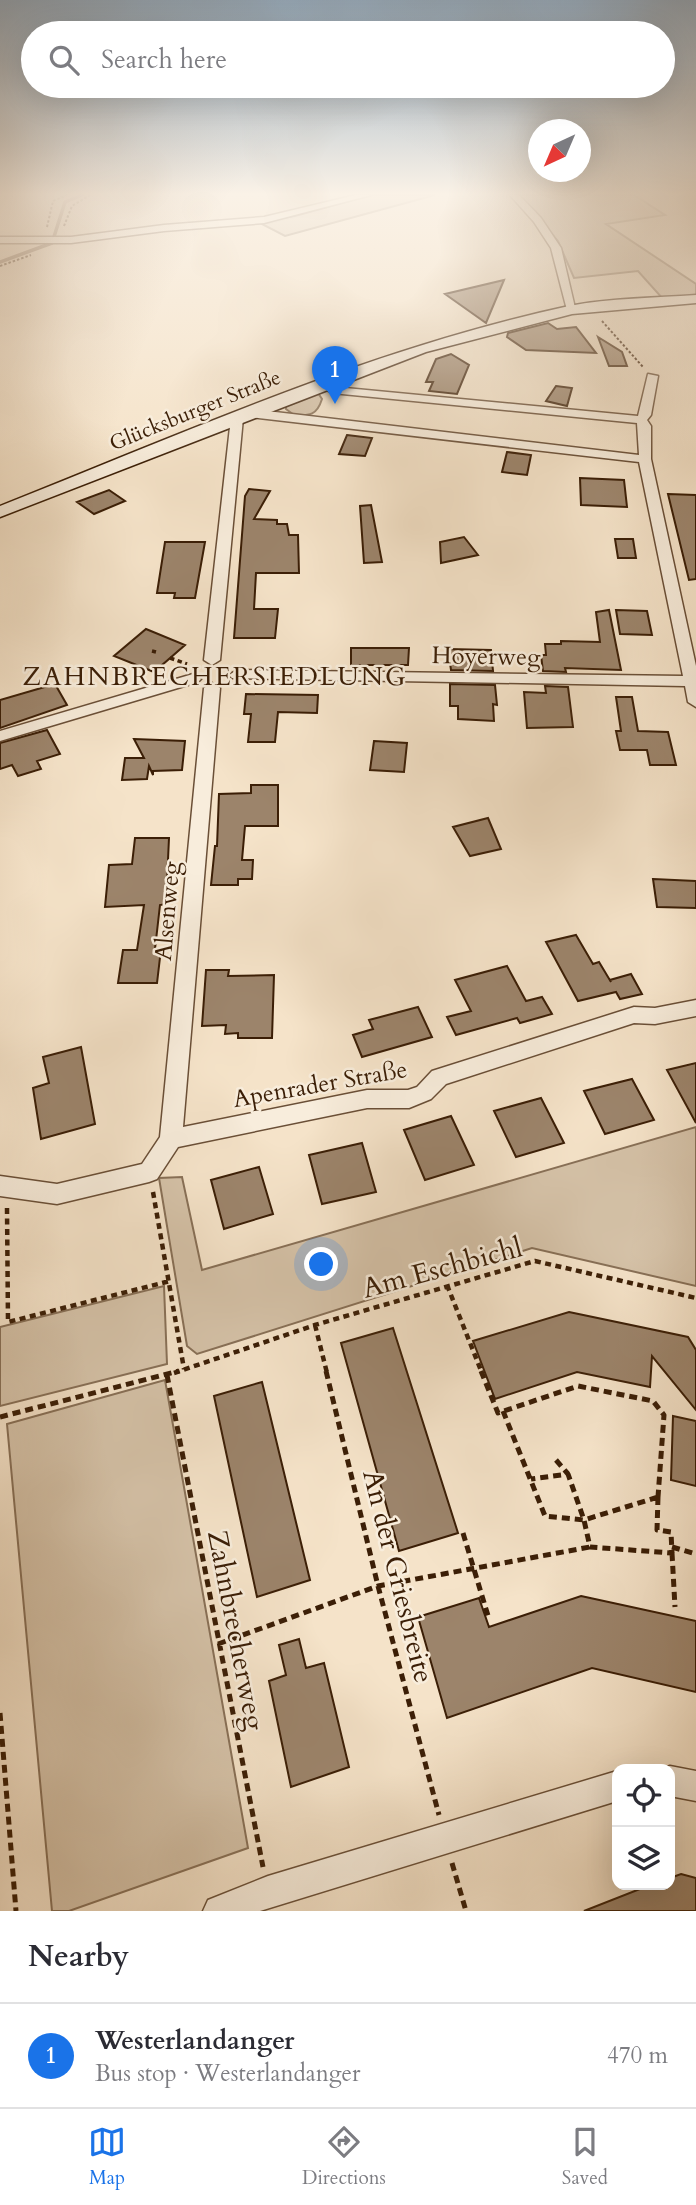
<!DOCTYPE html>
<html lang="en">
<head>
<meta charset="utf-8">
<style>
  :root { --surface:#fff; --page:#f7f7f7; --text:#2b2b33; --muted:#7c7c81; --line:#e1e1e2; --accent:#1a73e8 }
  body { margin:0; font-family:Cardo,serif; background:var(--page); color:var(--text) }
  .controls { position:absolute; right:21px; bottom:21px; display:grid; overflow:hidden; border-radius:14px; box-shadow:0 7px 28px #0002 }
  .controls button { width:63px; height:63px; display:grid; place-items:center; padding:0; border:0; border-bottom:2px solid var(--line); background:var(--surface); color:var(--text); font:35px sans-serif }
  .compass { position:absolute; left:528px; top:119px; width:63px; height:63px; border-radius:50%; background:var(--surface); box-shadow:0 7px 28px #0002; rotate:224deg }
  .you { position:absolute; left:322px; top:1265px; width:24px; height:24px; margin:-18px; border:5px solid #fff; border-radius:50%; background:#1a73e8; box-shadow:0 0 0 10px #1a73e833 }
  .badge { display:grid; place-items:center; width:46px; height:46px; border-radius:50%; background:var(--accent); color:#fff; font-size:23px; font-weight:700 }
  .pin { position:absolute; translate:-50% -58px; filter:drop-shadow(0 2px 4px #0008) }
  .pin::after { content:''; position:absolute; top:37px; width:24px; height:21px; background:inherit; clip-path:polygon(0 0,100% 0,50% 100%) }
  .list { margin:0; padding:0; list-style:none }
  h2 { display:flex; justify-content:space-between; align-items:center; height:91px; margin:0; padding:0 28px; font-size:30px }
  h2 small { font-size:23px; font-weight:400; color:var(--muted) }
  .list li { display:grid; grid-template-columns:46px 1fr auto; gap:21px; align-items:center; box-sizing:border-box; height:105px; padding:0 28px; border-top:2px solid var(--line) }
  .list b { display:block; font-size:26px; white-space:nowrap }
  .list p { margin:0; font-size:23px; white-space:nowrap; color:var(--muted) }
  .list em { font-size:23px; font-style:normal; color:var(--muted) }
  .icon { flex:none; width:38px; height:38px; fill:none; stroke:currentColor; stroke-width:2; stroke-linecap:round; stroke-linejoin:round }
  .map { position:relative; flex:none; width:696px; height:1911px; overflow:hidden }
  .search { position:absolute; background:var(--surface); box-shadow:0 7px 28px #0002; left:21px; right:21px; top:21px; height:77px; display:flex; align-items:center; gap:18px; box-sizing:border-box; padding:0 24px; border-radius:38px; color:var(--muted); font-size:26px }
  .sheet { height:196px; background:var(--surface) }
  nav { display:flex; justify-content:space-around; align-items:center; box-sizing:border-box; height:98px; border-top:2px solid var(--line); background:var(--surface); font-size:19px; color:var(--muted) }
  nav a { display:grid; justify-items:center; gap:4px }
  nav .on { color:var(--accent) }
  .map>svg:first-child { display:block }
  .green { fill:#d5c2a8; stroke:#887057; stroke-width:2 }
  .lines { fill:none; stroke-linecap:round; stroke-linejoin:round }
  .stream { stroke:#856c53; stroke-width:3.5 }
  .building { fill:#9c846b; stroke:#3b1e06; stroke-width:2 }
  .street-casing { stroke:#6a4f37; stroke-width:3 }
  .secondary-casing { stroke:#3b1e06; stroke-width:3 }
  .path-far3 { stroke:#3b1e06; stroke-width:2; stroke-dasharray:2.5 2; stroke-linecap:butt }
  .path-far2 { stroke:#3b1e06; stroke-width:3.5; stroke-dasharray:4.5 3.5; stroke-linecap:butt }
  .path-far1 { stroke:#3b1e06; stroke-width:4.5; stroke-dasharray:6 4.5; stroke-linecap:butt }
  .path { stroke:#3b1e06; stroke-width:5; stroke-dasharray:8 5; stroke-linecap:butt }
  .street { fill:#f8eddc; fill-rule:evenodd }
  .secondary { fill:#f8eddc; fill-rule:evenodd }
  .labels { text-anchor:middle; stroke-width:5; stroke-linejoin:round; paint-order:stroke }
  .far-street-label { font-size:21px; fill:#3b1e06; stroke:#f8eddc }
  .street-label { font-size:24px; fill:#3b1e06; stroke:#f8eddc }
  .neighbourhood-label { font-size:26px; letter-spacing:2px; fill:#3b1e06; stroke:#f8eddc }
  .near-street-label { font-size:28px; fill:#3b1e06; stroke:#f8eddc }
</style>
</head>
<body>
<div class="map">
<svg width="696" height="1911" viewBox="0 0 696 1911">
  <rect width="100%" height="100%" fill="#f5e3c9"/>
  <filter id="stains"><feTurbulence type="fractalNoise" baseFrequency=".00286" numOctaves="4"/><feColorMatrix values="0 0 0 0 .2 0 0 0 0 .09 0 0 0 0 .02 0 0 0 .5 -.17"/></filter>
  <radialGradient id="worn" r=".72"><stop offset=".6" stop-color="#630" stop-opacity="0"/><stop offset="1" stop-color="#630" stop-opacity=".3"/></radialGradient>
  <path class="green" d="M371,195H435L285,236L258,222L295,216Z
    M518,195H634L665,215L606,224L696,284V296L663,299L638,271L574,278L558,241Z
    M318,393L322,399C317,415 310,416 294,415L286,409V405Z
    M696,1127V1286L532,1248L197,1354L187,1346L159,1178L182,1177L202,1270Z
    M164,1286L167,1364L0,1406V1327Z
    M165,1380L248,1848L69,1911H52L7,1424Z"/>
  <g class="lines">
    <path class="stream" d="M0,262L52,243L65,202L82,195"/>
  </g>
  <path class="building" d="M504,280L486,323L445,294Z
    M548,323L557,329L576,327L596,353L526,350L507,337L508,333Z
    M598,337L622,352L627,366H609Z
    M451,354L469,365L457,394L429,391L433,382H426L436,359Z
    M556,386L572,388L567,406L546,401Z
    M347,435L372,438L365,456L339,454Z
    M507,452L531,455L527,475L502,472Z
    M580,478L624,480L627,507L581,505Z
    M249,489L270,491L254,519L277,520V524H287L289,535H298L299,573H256L254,609H278L275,638H234L245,496Z
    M109,490L125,501L94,514L77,502Z
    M668,494L696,495V579L689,580Z
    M371,505L382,562L364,563L360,506Z
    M464,537L478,555L441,563L440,542Z
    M615,539H633L636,558H618Z
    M165,542H205L195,598H174L175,593H157Z
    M609,610L621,670L565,668L566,672L543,671L541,655H546L545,644H561V641L600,642L596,612Z
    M616,610L647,611L652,635L620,634Z
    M146,629L185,645L154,672L114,656Z
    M351,648H409L408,665H351Z
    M448,649L491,650L493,671L451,670Z
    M55,684L67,705L0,728V700Z
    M450,684L495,685L497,705L493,704L494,721L458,719V706H450Z
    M545,686L568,687L573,727L527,728L524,692L546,693Z
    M246,694L318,695L317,713L278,712L275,742H248L251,714H244Z
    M616,697H632L638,731L668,732L676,765H650L647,750H620L616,731H621Z
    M47,730L60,754L37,761L41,769L18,776L12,765L0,769V743Z
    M134,739L185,741L182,770L153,771V775L149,766L147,779L122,780L125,758H144Z
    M374,741L407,743L404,772L370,770Z
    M251,785H278V826H245L242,860H253L252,879H238V885H211L215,846H217L219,794L251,793Z
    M488,818L501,849L470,856L453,827Z
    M135,838H169L166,904L160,905L155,949H161L157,983H118L123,950H137L144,905L105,907L109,865L132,864Z
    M653,879L696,881V908L657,907Z
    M576,935L593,964L599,962L611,982L610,980L631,974L642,994L620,999L616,992L578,1001L546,942Z
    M507,966L526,1001L542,997L552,1014L520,1023L517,1018L456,1035L447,1017L471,1011L455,980Z
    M206,970H229L228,976L274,975L272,1038H238V1033L225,1034L226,1025L202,1026Z
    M418,1007L432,1037L362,1057L353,1035L373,1029L369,1020Z
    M81,1047L95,1124L41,1139L33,1088L49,1083L43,1057Z
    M696,1063V1123L667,1070Z
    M632,1079L654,1120L605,1134L584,1091Z
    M541,1098L564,1143L516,1157L494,1111Z
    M451,1116L474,1165L425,1180L404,1130Z
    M362,1143L376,1192L322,1204L309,1155Z
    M259,1167L273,1214L224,1229L211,1180Z
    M569,1312L688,1337L696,1350V1410L652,1356L650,1387L577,1372L495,1399L473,1341Z
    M393,1328L458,1533L399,1551L341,1343Z
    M262,1382L310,1580L257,1597L214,1396Z
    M673,1416L696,1421V1486L671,1480Z
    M581,1596L696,1621V1692L592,1668L447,1718L418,1617L479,1598L489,1627Z
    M299,1639L306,1668L324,1663L349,1767L291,1787L269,1681L286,1675L279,1645Z
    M681,1874L696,1878V1911H584L650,1885H670V1878Z"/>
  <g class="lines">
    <g class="street-casing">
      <path id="street" d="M356,195H371L264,223L164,231L71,243H0V237H71L164,225L264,217Z
        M510,195H519L541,218L561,248L576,312L567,310L551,248L534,222Z
        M648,374L658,376L651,415L647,420L651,426V459L696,666V707L688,702L685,686L232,678L229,675L237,670L683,676L639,462L249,417L243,413L249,409L639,455L637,423L332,393L317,385L323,382L335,387L638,416Z
        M237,414L243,418L220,660L212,665L204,660L231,418Z
        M193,674L201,679L198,682L0,741V731Z
        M212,683L220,688L183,1127L367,1090H408L417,1087L432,1071L634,1007L655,1008L696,1000V1016L655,1024L634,1023L446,1084L431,1099L409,1108H367L178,1147L157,1179L149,1182L57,1204L0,1196V1176L57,1184L142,1164L160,1137L204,688Z
        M670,1766L696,1771V1801L670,1796V1769H662Z
        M617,1771V1801L260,1911H203L208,1900L268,1876Z"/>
    </g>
    <g class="secondary-casing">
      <path id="secondary" d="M696,295V303L572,314L426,352L0,517V506C186,432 373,348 569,306C610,298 655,298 696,295Z"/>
    </g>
    <path class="path-far3" d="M64,226L72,206L90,195
      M47,227L53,201L67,195
      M0,266L31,255
      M602,321L643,367"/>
    <path class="path-far2" d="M152,651L156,652
      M170,658L187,664"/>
    <path class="path-far1" d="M153,1192L184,1369
      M7,1208L8,1322L170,1281
      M447,1285L482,1373
      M315,1325L327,1373
      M174,1373L315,1325L535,1261L696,1298"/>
    <path class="path" d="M326,1371L378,1586L439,1815
      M481,1371L498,1413L578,1386L653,1401L664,1415L658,1497
      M167,1375L263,1867
      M503,1411L545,1516L584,1520L568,1474L531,1479
      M0,1417L179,1371
      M556,1460L568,1474
      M658,1497L657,1530L671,1532L672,1553L590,1547L584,1520Z
      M463,1533L489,1619
      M672,1547L696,1554
      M672,1553L675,1607
      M218,1644L378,1586L590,1547
      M0,1713L16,1911
      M452,1863L466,1911"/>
    <use href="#street" class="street"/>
    <use href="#secondary" class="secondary"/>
  </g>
  <linearGradient id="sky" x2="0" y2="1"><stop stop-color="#94acc1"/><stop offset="0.42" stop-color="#faf2e7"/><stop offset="1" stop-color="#faf2e7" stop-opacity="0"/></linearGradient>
  <rect width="696" height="462" fill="url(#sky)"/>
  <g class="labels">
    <g class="far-street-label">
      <text transform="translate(195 410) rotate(-22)" y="7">Glücksburger Straße</text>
    </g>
    <g class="street-label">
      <text transform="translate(486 656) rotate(1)" y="8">Hoyerweg</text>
      <text transform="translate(167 911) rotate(-85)" y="8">Alsenweg</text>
      <text transform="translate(320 1084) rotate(-10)" y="8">Apenrader Straße</text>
    </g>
    <g class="neighbourhood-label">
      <text x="215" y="685">ZAHNBRECHERSIEDLUNG</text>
    </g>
    <g class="near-street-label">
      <text transform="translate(442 1267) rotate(-15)" y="10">Am Eschbichl</text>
      <text transform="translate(399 1576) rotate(76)" y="10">An der Griesbreite</text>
      <text transform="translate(237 1630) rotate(79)" y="10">Zahnbrecherweg</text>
    </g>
  </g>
  <rect width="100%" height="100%" filter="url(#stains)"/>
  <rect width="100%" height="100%" fill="url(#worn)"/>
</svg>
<div class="controls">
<button><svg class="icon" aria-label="locate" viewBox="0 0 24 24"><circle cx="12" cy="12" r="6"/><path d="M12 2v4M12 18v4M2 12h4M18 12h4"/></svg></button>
<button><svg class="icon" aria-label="layers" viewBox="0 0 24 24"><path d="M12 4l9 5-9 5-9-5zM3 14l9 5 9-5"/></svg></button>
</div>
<svg class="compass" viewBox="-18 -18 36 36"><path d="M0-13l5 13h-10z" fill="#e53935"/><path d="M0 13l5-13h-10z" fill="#7c7c81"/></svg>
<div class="you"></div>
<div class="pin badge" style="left:335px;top:404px">1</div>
<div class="search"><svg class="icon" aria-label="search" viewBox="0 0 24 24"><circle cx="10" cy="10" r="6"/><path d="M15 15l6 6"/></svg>Search here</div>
</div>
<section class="sheet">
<h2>Nearby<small></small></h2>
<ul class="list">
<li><span class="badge">1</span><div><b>Westerlandanger</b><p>Bus stop · Westerlandanger</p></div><em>470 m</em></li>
</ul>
</section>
<nav>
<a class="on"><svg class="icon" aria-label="map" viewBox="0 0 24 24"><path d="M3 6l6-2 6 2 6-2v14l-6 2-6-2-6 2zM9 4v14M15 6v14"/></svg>Map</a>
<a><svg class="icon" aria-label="directions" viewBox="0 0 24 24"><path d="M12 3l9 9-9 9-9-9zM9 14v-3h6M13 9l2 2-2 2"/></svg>Directions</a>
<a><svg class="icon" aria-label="saved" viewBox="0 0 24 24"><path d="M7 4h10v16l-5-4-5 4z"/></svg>Saved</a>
</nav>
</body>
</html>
